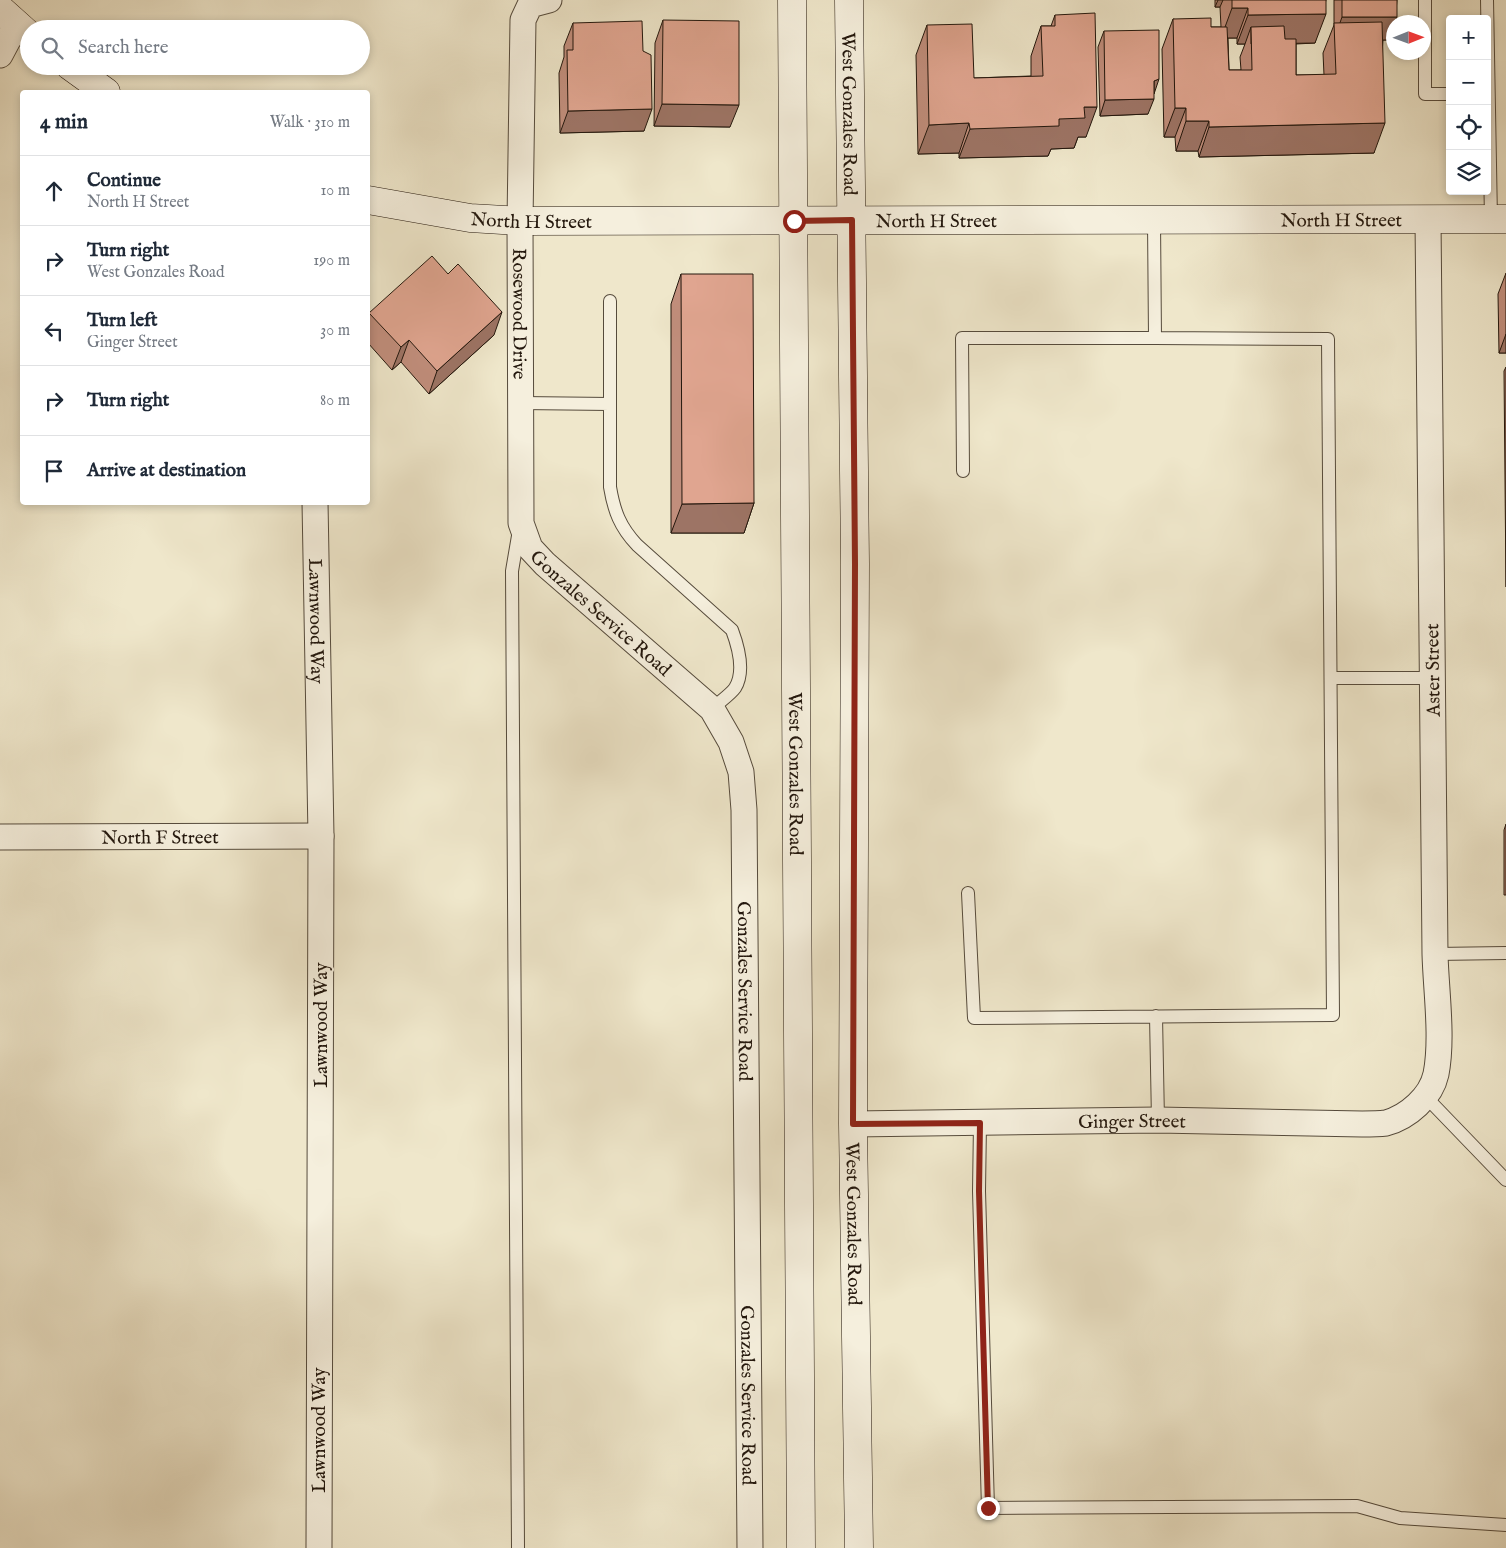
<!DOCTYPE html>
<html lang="en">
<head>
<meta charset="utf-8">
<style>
  :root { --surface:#fff; --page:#f6f6f7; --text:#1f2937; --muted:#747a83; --line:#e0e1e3 }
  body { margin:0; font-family:"IM FELL English",serif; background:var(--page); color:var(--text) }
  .controls { position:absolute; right:15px; top:15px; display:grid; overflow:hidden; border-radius:5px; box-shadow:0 2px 8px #0003 }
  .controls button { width:45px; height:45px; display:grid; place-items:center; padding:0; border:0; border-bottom:1px solid var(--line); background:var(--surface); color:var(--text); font:25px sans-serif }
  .compass { position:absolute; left:1386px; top:15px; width:45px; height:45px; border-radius:50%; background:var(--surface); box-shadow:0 2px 8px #0003; rotate:89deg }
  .stop { position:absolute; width:15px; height:15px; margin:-11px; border:4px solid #8f2418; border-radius:50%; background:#fff }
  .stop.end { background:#8f2418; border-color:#fff; box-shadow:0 1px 5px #0008 }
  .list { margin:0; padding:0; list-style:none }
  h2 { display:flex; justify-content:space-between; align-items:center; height:65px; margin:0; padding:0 20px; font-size:21px }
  h2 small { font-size:16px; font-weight:400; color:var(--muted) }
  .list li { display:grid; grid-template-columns:32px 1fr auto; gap:15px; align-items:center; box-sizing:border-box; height:70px; padding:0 20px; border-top:1px solid var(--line) }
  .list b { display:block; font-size:19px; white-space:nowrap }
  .list p { margin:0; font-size:16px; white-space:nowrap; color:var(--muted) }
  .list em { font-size:16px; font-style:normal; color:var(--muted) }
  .icon { flex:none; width:28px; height:28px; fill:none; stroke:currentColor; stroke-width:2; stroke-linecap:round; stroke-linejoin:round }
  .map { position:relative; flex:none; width:1506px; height:1548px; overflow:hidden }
  .search { position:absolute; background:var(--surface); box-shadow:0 2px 8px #0003; left:20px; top:20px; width:350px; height:55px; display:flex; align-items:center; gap:12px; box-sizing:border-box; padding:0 18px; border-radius:28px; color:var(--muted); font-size:19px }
  .panel { position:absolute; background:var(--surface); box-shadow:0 2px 8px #0003; left:20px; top:90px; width:350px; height:415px; border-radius:5px }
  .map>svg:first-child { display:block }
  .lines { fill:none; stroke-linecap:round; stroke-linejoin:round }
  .lane-casing { stroke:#564b3c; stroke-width:14 }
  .street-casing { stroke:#564b3c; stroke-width:27 }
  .secondary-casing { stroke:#23170d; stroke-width:29 }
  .lane { stroke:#f5efdd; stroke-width:12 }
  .street { stroke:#f5efdd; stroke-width:25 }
  .secondary { stroke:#f5efdd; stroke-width:28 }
  .wall { fill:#c18e7c; stroke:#23170d; fill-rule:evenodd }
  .shaded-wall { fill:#9d7465; stroke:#23170d }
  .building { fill:#e0a590; stroke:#23170d }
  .route { stroke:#8f2418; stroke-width:6 }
  .labels { text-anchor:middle; stroke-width:4; stroke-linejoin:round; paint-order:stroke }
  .street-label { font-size:19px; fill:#23170d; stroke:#f5efdd }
</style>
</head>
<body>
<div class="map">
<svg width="1506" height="1548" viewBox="0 0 1506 1548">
  <rect width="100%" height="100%" fill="#efe7cb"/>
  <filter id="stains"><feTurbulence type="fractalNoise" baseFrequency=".004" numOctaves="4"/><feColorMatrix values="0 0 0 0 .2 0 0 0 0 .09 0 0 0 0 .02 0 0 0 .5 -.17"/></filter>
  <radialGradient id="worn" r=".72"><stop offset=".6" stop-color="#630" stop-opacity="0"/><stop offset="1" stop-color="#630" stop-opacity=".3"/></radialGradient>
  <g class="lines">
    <g class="lane-casing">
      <path id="lane" d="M1425,0V94H1450
        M1487,0L1491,219
        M610,301V487C614,511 620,527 637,545L732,630C738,646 745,672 735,688C730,695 719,702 712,709
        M521,403L610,404
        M963,471L962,338H1155L1154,221
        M1331,678H1432
        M968,893L974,1018L1333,1015L1328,339L1155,338
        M1435,954L1506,953
        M1156,1016L1158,1120
        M1425,1096L1506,1180
        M980,1123L979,1191L988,1508L1357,1506L1400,1518L1506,1525
        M518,1548L512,571L519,530"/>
    </g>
    <g class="street-casing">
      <g id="street">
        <path id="s1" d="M549,0L530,5L523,20L520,221L521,523L530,548L545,564L712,709L731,742L741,772L744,810L750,1548"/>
        <path d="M0,55L16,25"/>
        <path id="s2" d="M315,502L321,836L319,1548"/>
        <path id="s3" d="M0,837L321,836"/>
        <path id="s4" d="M853,1124L1158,1120L1362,1124C1370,1124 1378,1124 1386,1123C1408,1117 1431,1097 1436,1074C1443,1038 1436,991 1435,954L1428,219"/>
      </g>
    </g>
    <g class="secondary-casing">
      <g id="secondary">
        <path id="s5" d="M792,0L801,1548"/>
        <path id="s6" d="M849,0L855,564L853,1124L859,1548"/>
        <path d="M0,9L29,35"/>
        <path d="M70,66L106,92"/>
        <path id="s7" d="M368,200L470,218L520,221L1506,219"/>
      </g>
    </g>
    <use href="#lane" class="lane"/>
    <use href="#street" class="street"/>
    <use href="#secondary" class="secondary"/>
  </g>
  <path class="wall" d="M1215,0H1326L1315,43L1296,44V75H1324L1323,53L1334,25V0H1397L1395,22L1389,40H1383L1374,153L1199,157L1198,151H1176L1175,137H1164L1162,49L1173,19L1211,27H1221L1220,7H1215ZM1228,38H1237V44H1245L1240,57L1241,70H1229Z
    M1055,15L1086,137H1078L1074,148L1051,149L1048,156L959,158V153L918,154L916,55L927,25L974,78L1031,76V56L1041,26H1051Z
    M663,20L730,127L654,126L655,43Z
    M573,23L643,51L644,131L560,133L559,73L564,57V46Z
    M1104,31L1148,114L1100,116L1098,47Z
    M1506,273V353H1499L1498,294Z
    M681,274L754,503L744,533H671V304Z
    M369,313L494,335L429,394L401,362L392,370L368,343V319Z
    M1506,367V587L1504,371Z
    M1506,824V895H1504V830Z"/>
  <path class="shaded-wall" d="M1218,0H1223L1220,7H1215Z
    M1232,8H1248L1237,38H1221Z
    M1326,14L1315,43L1251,44V27L1245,44H1237L1248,15Z
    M1342,17H1397L1395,22H1394V28L1389,40H1335V37Z
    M1159,79L1154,94V81Z
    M1154,99L1148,114L1100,116L1105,100Z
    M662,104L739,105L730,127L654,126Z
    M1084,107H1097L1086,137H1078L1074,148L1051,149L1048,156L959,158L970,129L1059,119Z
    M1175,108H1186L1175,137H1164Z
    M652,109L644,131L560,133L568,111Z
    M1186,121H1209L1198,151H1176Z
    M969,123L959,153L918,154L929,125Z
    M1385,123L1374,153L1199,157L1209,127Z
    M502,312L494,335L429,394L437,371Z
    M1506,334V353H1499Z
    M409,340L401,362L392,370L401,347Z
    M754,503L744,533H671L682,504Z"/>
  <path class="building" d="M1232,0H1326V14L1248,15V8H1232Z
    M1342,0H1397V17H1342Z
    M1095,13L1097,107H1084L1085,118L1059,119V126L970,129L969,123L929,125L927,25L972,24L974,78L1043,76L1041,26H1055V15Z
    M1211,18V27H1227L1229,70H1252L1251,27L1284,26L1285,39H1296V75L1336,74L1334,23L1382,22L1385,123L1209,127V121H1186V108H1175L1173,19Z
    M663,20L739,21V105L662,104Z
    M642,21L643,51L651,55L652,109L568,111L567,50H573V23Z
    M1159,30V79L1154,81V99L1105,100L1104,31Z
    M432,256L448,274L458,264L502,312L437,371L409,340L401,347L369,313Z
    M681,274H753L754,503L682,504Z"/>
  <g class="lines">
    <path class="route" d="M794,221L852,220L855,564L853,1124L980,1123L979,1191L988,1508"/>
  </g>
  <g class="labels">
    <g class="street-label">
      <text dy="7" stroke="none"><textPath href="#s6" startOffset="114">West Gonzales Road</textPath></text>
      <text dy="7" stroke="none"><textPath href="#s7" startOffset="165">North H Street</textPath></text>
      <text dy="7" stroke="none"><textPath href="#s7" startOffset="975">North H Street</textPath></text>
      <text dy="7" stroke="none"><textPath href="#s7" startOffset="570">North H Street</textPath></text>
      <text dy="7" stroke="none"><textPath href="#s1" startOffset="330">Rosewood Drive</textPath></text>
      <text dy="7" stroke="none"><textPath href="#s1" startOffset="662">Gonzales Service Road</textPath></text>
      <text dy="7" stroke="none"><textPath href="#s2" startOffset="119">Lawnwood Way</textPath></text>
      <text transform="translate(1432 670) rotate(-91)" y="7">Aster Street</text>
      <text dy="7" stroke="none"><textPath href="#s5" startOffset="774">West Gonzales Road</textPath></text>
      <text dy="7" stroke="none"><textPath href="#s3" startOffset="160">North F Street</textPath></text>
      <text dy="7" stroke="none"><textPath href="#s1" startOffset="1098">Gonzales Service Road</textPath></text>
      <text transform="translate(320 1025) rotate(-90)" y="7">Lawnwood Way</text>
      <text dy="7" stroke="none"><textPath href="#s4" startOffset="279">Ginger Street</textPath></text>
      <text dy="7" stroke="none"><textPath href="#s6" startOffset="1224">West Gonzales Road</textPath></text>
      <text dy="7" stroke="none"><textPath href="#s1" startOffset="1502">Gonzales Service Road</textPath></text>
      <text transform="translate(318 1430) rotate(-90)" y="7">Lawnwood Way</text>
    </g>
  </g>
  <rect width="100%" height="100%" filter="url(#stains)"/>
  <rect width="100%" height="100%" fill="url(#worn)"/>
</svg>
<div class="controls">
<button>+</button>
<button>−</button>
<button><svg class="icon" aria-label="locate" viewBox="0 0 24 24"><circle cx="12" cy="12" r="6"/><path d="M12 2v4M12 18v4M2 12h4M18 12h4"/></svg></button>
<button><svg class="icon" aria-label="layers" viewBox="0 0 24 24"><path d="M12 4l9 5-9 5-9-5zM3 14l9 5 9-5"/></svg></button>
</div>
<svg class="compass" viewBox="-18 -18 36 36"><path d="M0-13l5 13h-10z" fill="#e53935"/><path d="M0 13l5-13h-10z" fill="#747a83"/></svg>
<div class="stop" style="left:794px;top:221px"></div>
<div class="stop end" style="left:988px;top:1508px"></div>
<div class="search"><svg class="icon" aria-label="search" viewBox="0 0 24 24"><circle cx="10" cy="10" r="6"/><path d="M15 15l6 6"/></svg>Search here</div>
<section class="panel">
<h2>4 min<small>Walk · 310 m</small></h2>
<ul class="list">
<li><svg class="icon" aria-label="ahead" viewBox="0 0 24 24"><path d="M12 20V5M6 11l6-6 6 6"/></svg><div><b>Continue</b><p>North H Street</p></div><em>10 m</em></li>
<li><svg class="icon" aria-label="right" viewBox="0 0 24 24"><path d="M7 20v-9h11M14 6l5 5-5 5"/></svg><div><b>Turn right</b><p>West Gonzales Road</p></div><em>190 m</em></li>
<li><svg class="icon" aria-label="left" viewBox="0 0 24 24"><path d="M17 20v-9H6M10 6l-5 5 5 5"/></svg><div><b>Turn left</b><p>Ginger Street</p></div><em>30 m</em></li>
<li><svg class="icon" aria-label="right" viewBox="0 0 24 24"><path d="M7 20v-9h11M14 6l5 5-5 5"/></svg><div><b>Turn right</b></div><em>80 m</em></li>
<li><svg class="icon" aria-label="arrive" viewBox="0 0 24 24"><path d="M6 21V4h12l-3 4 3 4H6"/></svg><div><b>Arrive at destination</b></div></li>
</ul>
</section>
</div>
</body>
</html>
